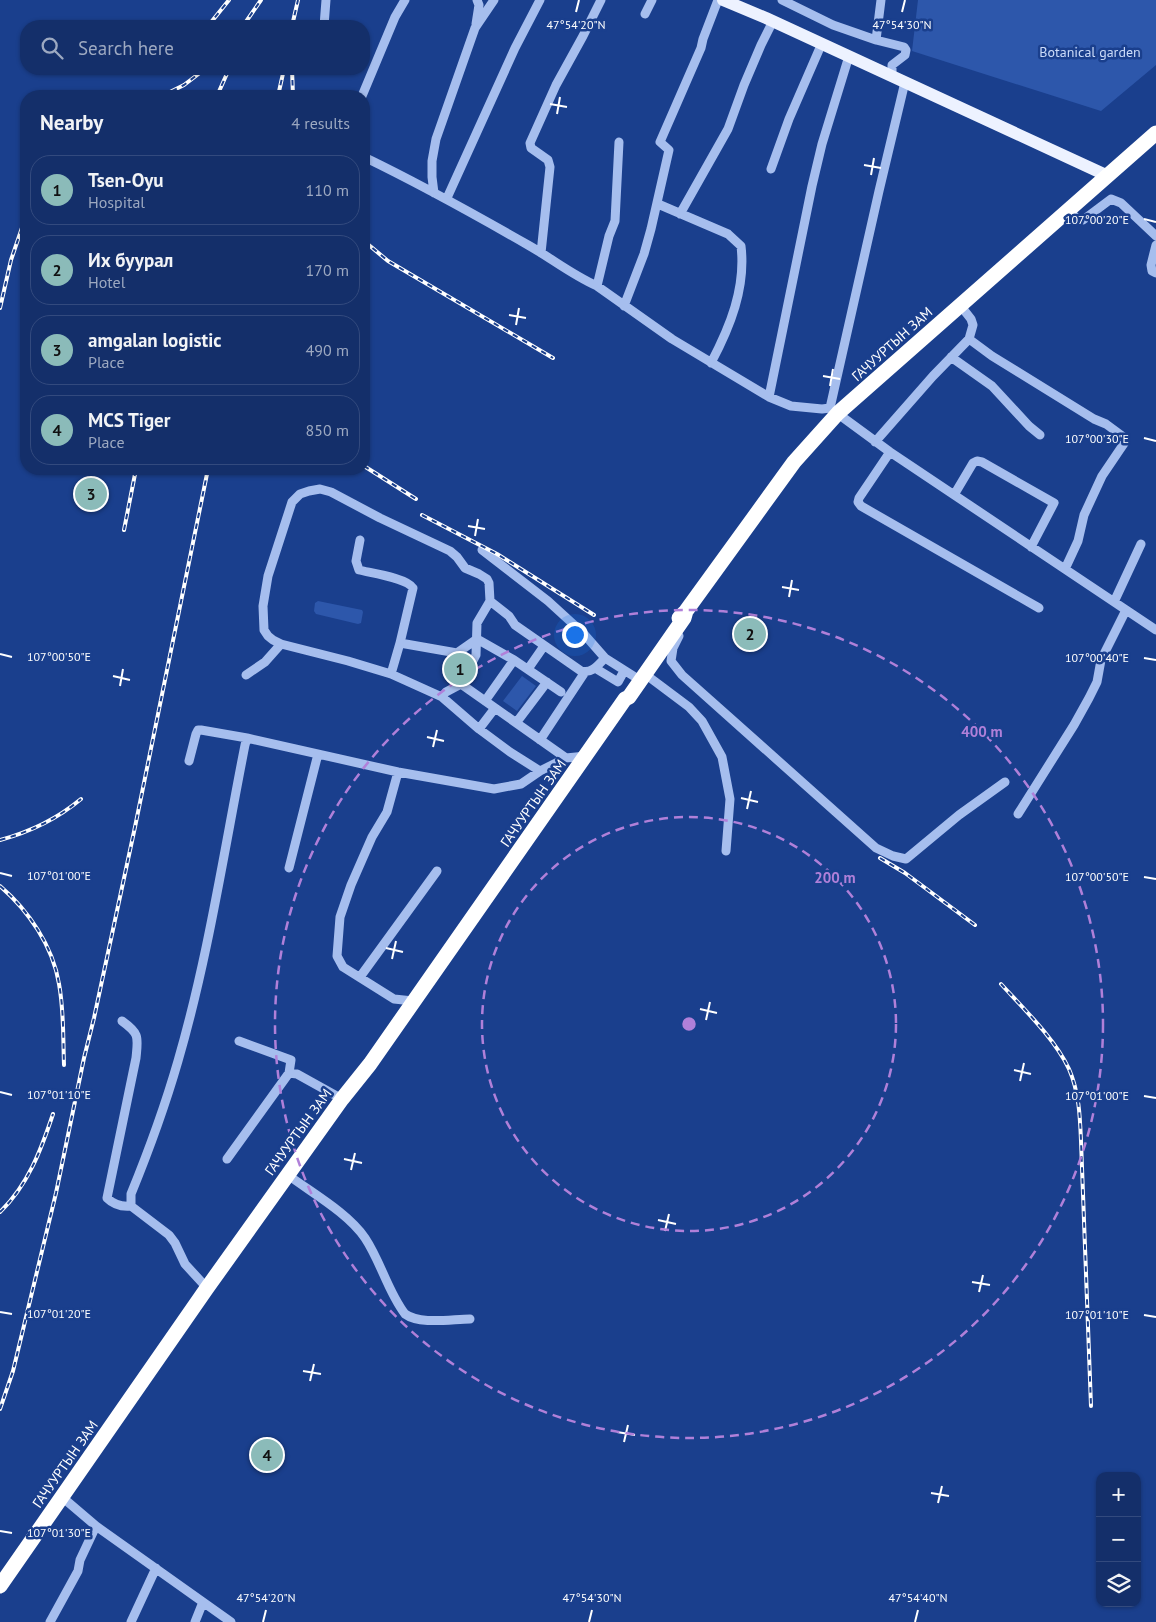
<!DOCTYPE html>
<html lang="en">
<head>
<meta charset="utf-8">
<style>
  :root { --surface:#142f6a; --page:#1d3770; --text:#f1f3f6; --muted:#9da9c1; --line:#334a7e; --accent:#8bbbb9 }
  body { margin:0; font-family:"PT Sans",sans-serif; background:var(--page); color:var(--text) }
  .controls { position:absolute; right:15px; bottom:15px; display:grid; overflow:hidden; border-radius:10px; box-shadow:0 1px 4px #0004 }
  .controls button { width:45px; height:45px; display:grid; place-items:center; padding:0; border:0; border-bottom:1px solid var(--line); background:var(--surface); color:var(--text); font:25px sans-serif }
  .you { position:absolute; left:574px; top:634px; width:18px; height:18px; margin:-12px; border:4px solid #fff; border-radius:50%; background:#1a73e8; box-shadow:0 0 0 8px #1a73e833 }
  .badge { display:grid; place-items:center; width:32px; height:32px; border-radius:50%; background:var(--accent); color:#111; font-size:16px; font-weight:700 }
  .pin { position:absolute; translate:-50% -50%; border:2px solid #fff; box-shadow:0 1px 5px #0006 }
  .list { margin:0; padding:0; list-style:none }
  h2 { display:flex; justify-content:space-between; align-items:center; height:65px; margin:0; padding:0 20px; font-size:21px }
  h2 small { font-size:16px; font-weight:400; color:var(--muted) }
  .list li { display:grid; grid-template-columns:32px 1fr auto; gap:15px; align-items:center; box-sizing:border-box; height:70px; margin:0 10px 10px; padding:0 10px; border:1px solid var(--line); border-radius:20px }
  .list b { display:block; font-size:19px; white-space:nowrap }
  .list p { margin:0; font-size:16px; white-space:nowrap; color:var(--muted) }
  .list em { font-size:16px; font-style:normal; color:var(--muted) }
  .icon { flex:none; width:28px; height:28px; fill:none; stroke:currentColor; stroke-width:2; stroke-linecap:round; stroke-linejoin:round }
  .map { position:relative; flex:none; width:1156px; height:1622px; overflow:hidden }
  .search { position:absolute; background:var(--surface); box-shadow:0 1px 4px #0004; left:20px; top:20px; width:350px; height:55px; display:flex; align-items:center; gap:12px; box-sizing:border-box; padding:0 18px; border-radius:20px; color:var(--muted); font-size:19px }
  .panel { position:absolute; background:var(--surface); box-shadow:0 1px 4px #0004; left:20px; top:90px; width:350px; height:385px; border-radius:20px }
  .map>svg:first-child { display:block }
  .green { fill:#2d57ab }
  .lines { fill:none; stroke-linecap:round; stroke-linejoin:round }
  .minor { stroke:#a6beee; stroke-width:9 }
  .major { stroke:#edf2ff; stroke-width:12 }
  .highway { stroke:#fff; stroke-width:15 }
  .rail-casing { stroke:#fff; stroke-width:4 }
  .rail { stroke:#1a3f8d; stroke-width:2; stroke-dasharray:5.5; stroke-linecap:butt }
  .ticks { fill:none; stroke:#fff; stroke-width:2 }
  .ring { fill:none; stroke:#b080d9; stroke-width:2.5; stroke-dasharray:9 6 }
  .labels { text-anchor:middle; stroke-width:5; stroke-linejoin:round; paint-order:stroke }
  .park-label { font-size:14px; fill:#ccdcfa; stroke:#1a3f8d }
  .street-label { font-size:14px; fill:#fff; stroke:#1a3f8d }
  .ticks-label { font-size:12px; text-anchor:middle; fill:#fff; stroke:#1a3f8d; stroke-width:5; stroke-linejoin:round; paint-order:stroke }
  .centre { fill:#b080d9; stroke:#1a3f8d; stroke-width:2.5 }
  .ring-label { font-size:15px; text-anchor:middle; font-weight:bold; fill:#b080d9; stroke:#1a3f8d; stroke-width:5; stroke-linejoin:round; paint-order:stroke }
</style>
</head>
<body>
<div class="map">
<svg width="1156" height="1622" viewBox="0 0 1156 1622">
  <rect width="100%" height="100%" fill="#1a3f8d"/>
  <path class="green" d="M918,0H1156V65L1101,111L912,51Z
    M318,601L362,610L363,612L361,623L358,624L316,614L314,611L315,603Z
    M522,676L536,686L517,711L503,701Z"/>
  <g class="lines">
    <path class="minor" d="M782,0L833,25L876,40L904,47L906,50L905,55L892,65V76
      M645,14L652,0
      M476,24L479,5L477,0
      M324,26L326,0
      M876,40L881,0
      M905,82L879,191L830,408L890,452L1156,630
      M362,96L395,17L405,0
      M364,157C420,184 474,214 528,245C551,258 572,275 597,286L672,339L769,397L791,406L822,409L830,408
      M771,169L789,119L822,43
      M434,193L432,177V161L436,139L475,28L494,0
      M447,198L515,48L540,0
      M658,204L728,234L741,246C746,288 730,327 711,363
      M1069,211L1079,220H1083L1111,199L1121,203L1156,236
      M680,214L728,129L744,85L761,45L773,21
      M1156,245L1151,265L1152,271L1156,273
      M541,253L550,167L548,160L531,148L530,143L556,85L583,36L601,0
      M597,286L609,236L615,221L619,142
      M624,306L644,254L651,229L669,150L660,142L701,48L703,39L718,0
      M969,339L992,356L1094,419L1106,424L1125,438V442L1102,476L1084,515L1078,541L1065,569
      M951,357L992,386L1029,426L1040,435
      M769,397L812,186L822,144L849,56
      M875,442L933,376L969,339L973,325L971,319L960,305
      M890,452L859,498L858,502L861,506L1039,608
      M954,495L973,463L977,461L982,462L1054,503L1031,547
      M360,540L356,561L359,570C371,573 407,578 413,588L400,643
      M482,550L548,601L583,633L605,658
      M1114,602L1141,544
      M679,636L673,648L671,661L682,675L876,848L893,856L906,859L959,815L1005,782
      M595,668L618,682L624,671
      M528,669L544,646
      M391,674L400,643L457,653L477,639L514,660L561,692
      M645,674L689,707L702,721L722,757L730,799L726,851
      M246,675L265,662L281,644
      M461,684L476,655L477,623L490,601
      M442,697L479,729L495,708
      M485,701L514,660
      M516,723L547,682
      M479,729L510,752L540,771
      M540,740L585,672
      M566,758L461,684L446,692L442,697L391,674L348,661L281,644L273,640L268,636L264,630L263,606L268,576L292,502L300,494L309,491L320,489L331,492L380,518L450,551L457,557L465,568L479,574L487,579L489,583L490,601L509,616L515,625L581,671C592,674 598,665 605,658L635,677
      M189,761L196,734L198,730H201L247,738L398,772L494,789L521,784L540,771L566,758L586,756
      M398,772L387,812L372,837L351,885L340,917L337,956L343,967L394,999L413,1001
      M1018,814L1074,725L1089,698L1097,682L1101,660L1126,610
      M289,868L318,754
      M360,977L437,871
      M122,1021C140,1034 138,1037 136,1058L107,1198C114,1205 121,1207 131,1206L169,1235L175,1243L185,1264L207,1288
      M239,1041L291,1060L289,1073
      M227,1159L289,1073L297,1074L342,1099
      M288,1175C312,1193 348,1213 365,1238C381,1262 388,1292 405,1314C420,1325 452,1319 470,1319
      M131,1206V1194C149,1150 165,1106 178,1061C208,958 224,851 245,745L247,738
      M62,1497L96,1526L231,1622
      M50,1622L78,1571L80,1560L96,1526
      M131,1622L156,1568
      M195,1622L203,1602"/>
    <path class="major" d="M723,0L766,18L1108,176"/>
    <path class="highway" d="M679,618L686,611L794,462L838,413L1156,133
      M0,1586L207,1288L342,1099L370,1064L625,699L629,697L684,618L686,611"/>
    <g class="rail-casing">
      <path id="rail" d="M208,26L229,0
        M243,26L261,0
        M292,26L298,0
        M292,69L293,96
        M162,96L184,85L205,69
        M217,96L229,69
        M278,96L284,69
        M364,241L388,261L553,358
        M0,308L11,260L26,216
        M364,466L416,499
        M422,515L497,554L594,615
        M124,530L136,469
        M0,840C30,832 57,819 81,799
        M880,858L905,873L975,925
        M0,886C28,910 53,946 59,984C64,1010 63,1038 64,1065
        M1001,984C1023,1008 1055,1039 1069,1069C1079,1092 1080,1116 1081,1141L1091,1406
        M0,1212C28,1185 41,1150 53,1114
        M0,1409L13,1371L56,1193L84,1058L94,1018L135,827L208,469"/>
    </g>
    <use href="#rail" class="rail"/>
  </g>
  <path class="ticks" d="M576,12L579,0M902,12L905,0M550,104L567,107M557,114L560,97M864,165L881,168M871,175L874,158M1144,219L1156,222M509,315L526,318M516,325L519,308M823,376L840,379M830,386L833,369M1144,438L1156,441M468,526L485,529M475,536L478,519M782,587L799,590M789,597L792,580M0,654L12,657M1144,658L1156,660M113,676L130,680M120,686L123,669M427,737L444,741M433,747L437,730M741,798L758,802M747,809L751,791M0,873L12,876M1144,877L1156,879M386,948L403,952M392,959L396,941M700,1009L717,1013M706,1020L710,1002M1014,1070L1031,1074M1020,1081L1024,1063M0,1092L12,1095M1144,1096L1156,1098M344,1159L362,1163M351,1170L355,1153M658,1220L676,1224M665,1231L669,1214M972,1282L990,1285M979,1292L983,1275M0,1312L12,1314M1144,1315L1156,1317M303,1371L321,1374M310,1381L314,1364M617,1432L635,1435M624,1442L628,1425M931,1493L949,1496M938,1503L942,1486M0,1531L12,1533M263,1622L266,1610M589,1622L592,1610M915,1622L918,1610"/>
  <g class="ring">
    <circle cx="689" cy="1024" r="207"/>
    <circle cx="689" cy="1024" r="414"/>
  </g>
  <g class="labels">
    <g class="park-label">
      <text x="1090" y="57">Botanical garden</text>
    </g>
    <g class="street-label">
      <text transform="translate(892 344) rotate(-42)" y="5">ГАЧУУРТЫН ЗАМ</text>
      <text transform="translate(533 803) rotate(-55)" y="5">ГАЧУУРТЫН ЗАМ</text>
      <text transform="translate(298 1132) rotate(-54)" y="5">ГАЧУУРТЫН ЗАМ</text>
      <text transform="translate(65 1464) rotate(-55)" y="5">ГАЧУУРТЫН ЗАМ</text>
    </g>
  </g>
  <g class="ticks-label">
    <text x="576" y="29">47°54'20"N</text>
    <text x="902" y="29">47°54'30"N</text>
    <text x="1097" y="224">107°00'20"E</text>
    <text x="1097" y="443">107°00'30"E</text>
    <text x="59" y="661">107°00'50"E</text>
    <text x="1097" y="662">107°00'40"E</text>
    <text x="59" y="880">107°01'00"E</text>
    <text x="1097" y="881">107°00'50"E</text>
    <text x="59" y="1099">107°01'10"E</text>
    <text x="1097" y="1100">107°01'00"E</text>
    <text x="59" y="1318">107°01'20"E</text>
    <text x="1097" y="1319">107°01'10"E</text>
    <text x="59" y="1537">107°01'30"E</text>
    <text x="266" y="1602">47°54'20"N</text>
    <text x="592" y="1602">47°54'30"N</text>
    <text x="918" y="1602">47°54'40"N</text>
  </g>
  <circle cx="689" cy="1024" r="8" class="centre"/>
  <g class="ring-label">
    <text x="982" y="737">400 m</text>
    <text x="835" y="883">200 m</text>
  </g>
</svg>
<div class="controls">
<button>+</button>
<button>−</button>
<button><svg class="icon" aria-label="layers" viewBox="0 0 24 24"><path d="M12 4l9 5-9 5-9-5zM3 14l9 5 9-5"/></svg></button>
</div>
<div class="you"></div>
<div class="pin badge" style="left:460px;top:669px">1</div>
<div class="pin badge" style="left:750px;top:634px">2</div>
<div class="pin badge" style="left:91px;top:494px">3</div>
<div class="pin badge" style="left:267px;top:1455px">4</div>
<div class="search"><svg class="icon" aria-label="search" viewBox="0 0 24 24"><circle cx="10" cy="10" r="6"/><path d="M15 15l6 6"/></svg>Search here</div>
<section class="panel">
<h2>Nearby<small>4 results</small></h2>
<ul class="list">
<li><span class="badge">1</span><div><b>Tsen-Oyu</b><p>Hospital</p></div><em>110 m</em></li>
<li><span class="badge">2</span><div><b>Их буурал</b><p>Hotel</p></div><em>170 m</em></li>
<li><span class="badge">3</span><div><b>amgalan logistic</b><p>Place</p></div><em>490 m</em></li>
<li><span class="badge">4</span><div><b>MCS Tiger</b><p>Place</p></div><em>850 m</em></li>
</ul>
</section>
</div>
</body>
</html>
